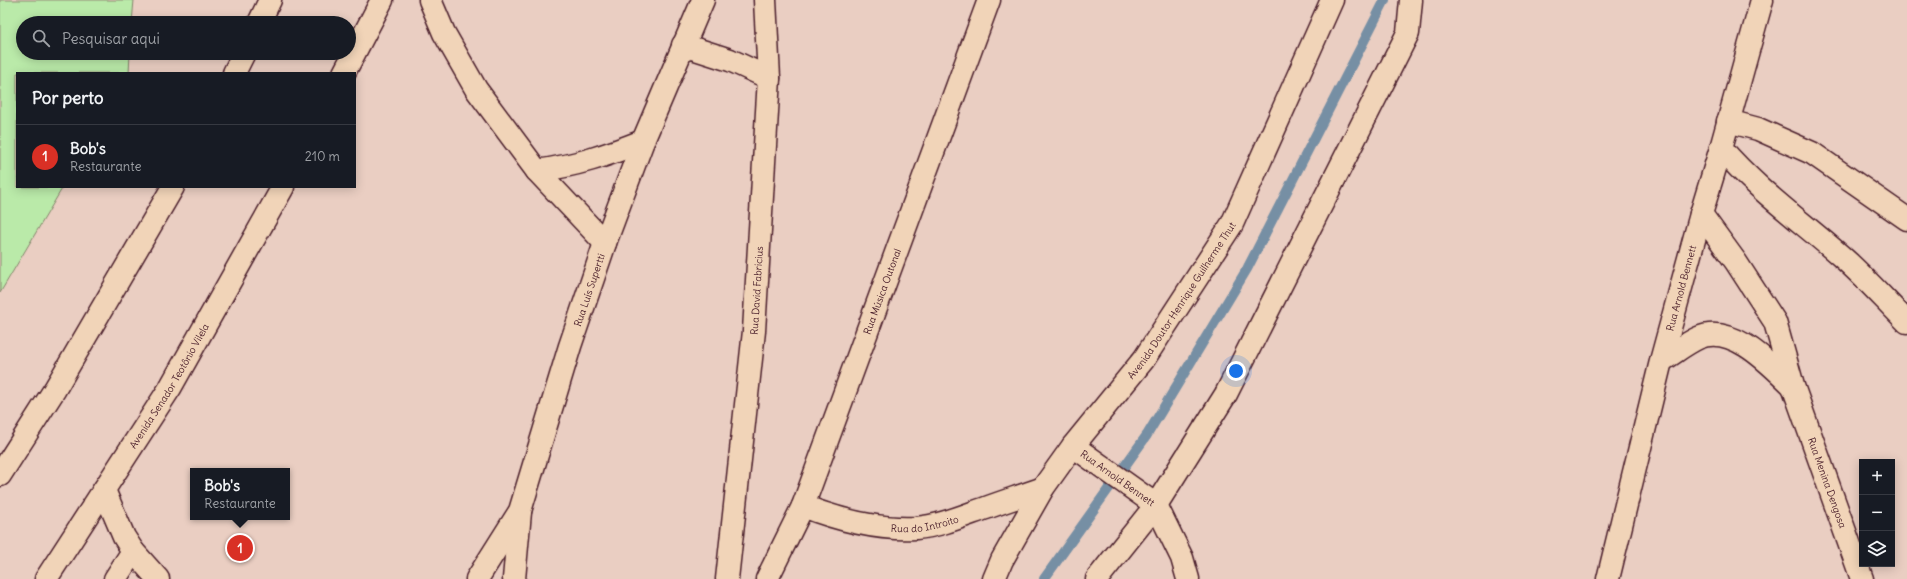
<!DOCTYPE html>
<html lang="pt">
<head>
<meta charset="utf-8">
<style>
  :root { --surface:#171b24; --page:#20242c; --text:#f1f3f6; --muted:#9ea1a6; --line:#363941; --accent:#d93025 }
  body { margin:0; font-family:Delius,sans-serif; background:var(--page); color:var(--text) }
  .controls { position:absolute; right:12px; bottom:12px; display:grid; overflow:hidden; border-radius:0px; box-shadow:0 2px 10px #0003 }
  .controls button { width:36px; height:36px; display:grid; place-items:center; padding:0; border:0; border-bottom:1px solid var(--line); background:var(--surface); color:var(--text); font:20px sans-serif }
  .you { position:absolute; left:1236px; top:371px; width:14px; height:14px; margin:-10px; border:3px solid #fff; border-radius:50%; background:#1a73e8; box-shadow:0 0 0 6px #1a73e833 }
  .badge { display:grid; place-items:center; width:26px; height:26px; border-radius:50%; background:var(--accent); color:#fff; font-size:13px; font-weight:700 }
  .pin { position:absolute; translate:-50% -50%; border:2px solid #fff; box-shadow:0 1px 4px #0006 }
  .popup { position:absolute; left:190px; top:468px; width:100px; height:52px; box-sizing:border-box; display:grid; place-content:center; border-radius:0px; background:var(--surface); filter:drop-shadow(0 1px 3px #0005); font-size:13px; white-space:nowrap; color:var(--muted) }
  .popup b { font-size:15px; color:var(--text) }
  .popup::after { content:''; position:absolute; left:50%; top:100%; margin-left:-8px; border:8px solid transparent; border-top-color:var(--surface) }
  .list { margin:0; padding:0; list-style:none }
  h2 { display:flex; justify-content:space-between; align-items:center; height:52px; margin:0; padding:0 16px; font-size:17px }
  h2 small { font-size:13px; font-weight:400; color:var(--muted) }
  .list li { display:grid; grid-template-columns:26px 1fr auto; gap:12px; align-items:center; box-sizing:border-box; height:64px; padding:0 16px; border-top:1px solid var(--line) }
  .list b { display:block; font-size:15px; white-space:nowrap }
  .list p { margin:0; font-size:13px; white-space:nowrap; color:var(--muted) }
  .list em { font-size:13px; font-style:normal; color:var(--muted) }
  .icon { flex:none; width:22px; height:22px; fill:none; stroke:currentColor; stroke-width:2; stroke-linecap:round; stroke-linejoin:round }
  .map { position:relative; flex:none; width:1907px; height:579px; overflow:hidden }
  .search { position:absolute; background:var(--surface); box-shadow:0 2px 10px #0003; left:16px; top:16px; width:340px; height:44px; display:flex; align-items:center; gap:10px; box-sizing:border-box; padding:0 14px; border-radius:22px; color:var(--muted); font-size:15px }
  .panel { position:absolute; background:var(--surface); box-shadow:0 2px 10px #0003; left:16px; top:72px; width:340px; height:116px; border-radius:0px }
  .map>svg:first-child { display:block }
  .green { fill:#baeaa9; stroke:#82846a }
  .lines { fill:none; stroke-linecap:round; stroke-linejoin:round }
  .stream { stroke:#768fa4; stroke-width:10 }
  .minor-casing { stroke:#4a1f2b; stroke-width:25 }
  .major-casing { stroke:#4a1f2b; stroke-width:25 }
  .minor { stroke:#f1d4b8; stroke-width:22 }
  .major { stroke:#f1d4b8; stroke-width:22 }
  .labels { text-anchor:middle; stroke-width:3.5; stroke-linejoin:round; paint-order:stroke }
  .street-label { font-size:10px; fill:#4a1f2b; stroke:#f1d4b8 }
</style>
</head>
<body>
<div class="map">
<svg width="1907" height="579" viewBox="0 0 1907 579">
  <rect width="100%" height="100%" fill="#eacec2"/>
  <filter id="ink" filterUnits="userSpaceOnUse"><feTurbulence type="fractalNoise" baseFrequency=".025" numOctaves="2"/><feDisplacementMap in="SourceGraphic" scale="8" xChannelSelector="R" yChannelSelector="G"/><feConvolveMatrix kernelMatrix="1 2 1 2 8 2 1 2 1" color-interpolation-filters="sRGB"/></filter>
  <g filter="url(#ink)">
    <path class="green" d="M0,0H134L132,23H23V53H130L129,73H17V187H63L0,293Z"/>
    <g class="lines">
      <path class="stream" d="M1044,579L1147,435L1247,269L1385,0"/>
      <g class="minor-casing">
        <g id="minor">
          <path d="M683,45L730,60L769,78"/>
          <path d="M1728,121L1758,129L1812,153L1907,219"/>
          <path d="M1721,148C1757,190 1801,221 1842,257C1865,277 1886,301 1907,322"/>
          <path id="s1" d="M1701,214L1736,262L1775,322L1793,386L1862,579"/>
          <path d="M1661,361C1673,354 1685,344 1698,338C1732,323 1770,364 1792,385"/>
          <path id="s2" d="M1073,446L1156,505L1182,558L1188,579"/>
          <path d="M104,490L124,537L133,551L115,579"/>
          <path id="s3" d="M803,506C839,520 877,530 916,528C940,526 963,516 986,508C1005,501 1024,495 1043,488"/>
          <path d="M133,551L158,579"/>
          <path id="s4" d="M477,579L520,511L570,346L605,243L643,141L703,0"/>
          <path d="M514,579L520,512"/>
          <path id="s5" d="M727,579L754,331L769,78L765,0"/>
          <path id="s6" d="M767,579L803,506L989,0"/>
          <path id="s7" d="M994,579L1002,560L1043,488L1073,446L1144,359L1232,224L1332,0"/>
          <path d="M1097,579L1156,505L1226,394L1408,33L1411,0"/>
          <path id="s8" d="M1608,579L1661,361L1701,214L1721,148L1762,0"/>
        </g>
      </g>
      <g class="major-casing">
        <g id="major">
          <path d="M430,0L444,33L476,89L537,171L605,243"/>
          <path d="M259,23L270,0"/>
          <path d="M234,73L244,53"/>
          <path d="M344,73L382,0"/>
          <path d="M537,171C578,165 605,156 643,141"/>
          <path d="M0,475L55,389L173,187"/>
          <path id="s9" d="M46,579L170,388L283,187"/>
        </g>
      </g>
      <use href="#minor" class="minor"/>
      <use href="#major" class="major"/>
    </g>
  </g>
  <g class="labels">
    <g class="street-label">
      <text dy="4" stroke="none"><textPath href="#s8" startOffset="300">Rua Arnold Bennett</textPath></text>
      <text dy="4" stroke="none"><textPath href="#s4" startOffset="312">Rua Luís Supertti</textPath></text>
      <text dy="4" stroke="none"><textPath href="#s5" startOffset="290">Rua David Fabricius</textPath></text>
      <text dy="4" stroke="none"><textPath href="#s6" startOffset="310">Rua Música Outonal</textPath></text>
      <text dy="4" stroke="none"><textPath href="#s7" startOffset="337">Avenida Doutor Henrique Guilherme Thut</textPath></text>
      <text dy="4" stroke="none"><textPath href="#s9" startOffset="229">Avenida Senador Teotônio Vilela</textPath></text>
      <text dy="4" stroke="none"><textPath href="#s2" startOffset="55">Rua Arnold Bennett</textPath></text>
      <text dy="4" stroke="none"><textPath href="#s1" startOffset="300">Rua Menina Dengosa</textPath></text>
      <text dy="4" stroke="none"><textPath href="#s3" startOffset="125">Rua do Introito</textPath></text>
    </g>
  </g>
</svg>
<div class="controls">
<button>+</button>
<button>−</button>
<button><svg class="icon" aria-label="layers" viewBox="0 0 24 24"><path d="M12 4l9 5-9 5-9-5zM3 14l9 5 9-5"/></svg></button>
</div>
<div class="you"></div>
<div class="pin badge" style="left:240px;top:548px">1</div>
<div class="popup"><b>Bob's</b>Restaurante</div>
<div class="search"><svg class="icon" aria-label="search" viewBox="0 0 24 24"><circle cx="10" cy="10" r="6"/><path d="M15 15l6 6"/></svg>Pesquisar aqui</div>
<section class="panel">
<h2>Por perto<small></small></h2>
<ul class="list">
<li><span class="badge">1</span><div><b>Bob's</b><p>Restaurante</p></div><em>210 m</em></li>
</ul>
</section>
</div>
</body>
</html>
